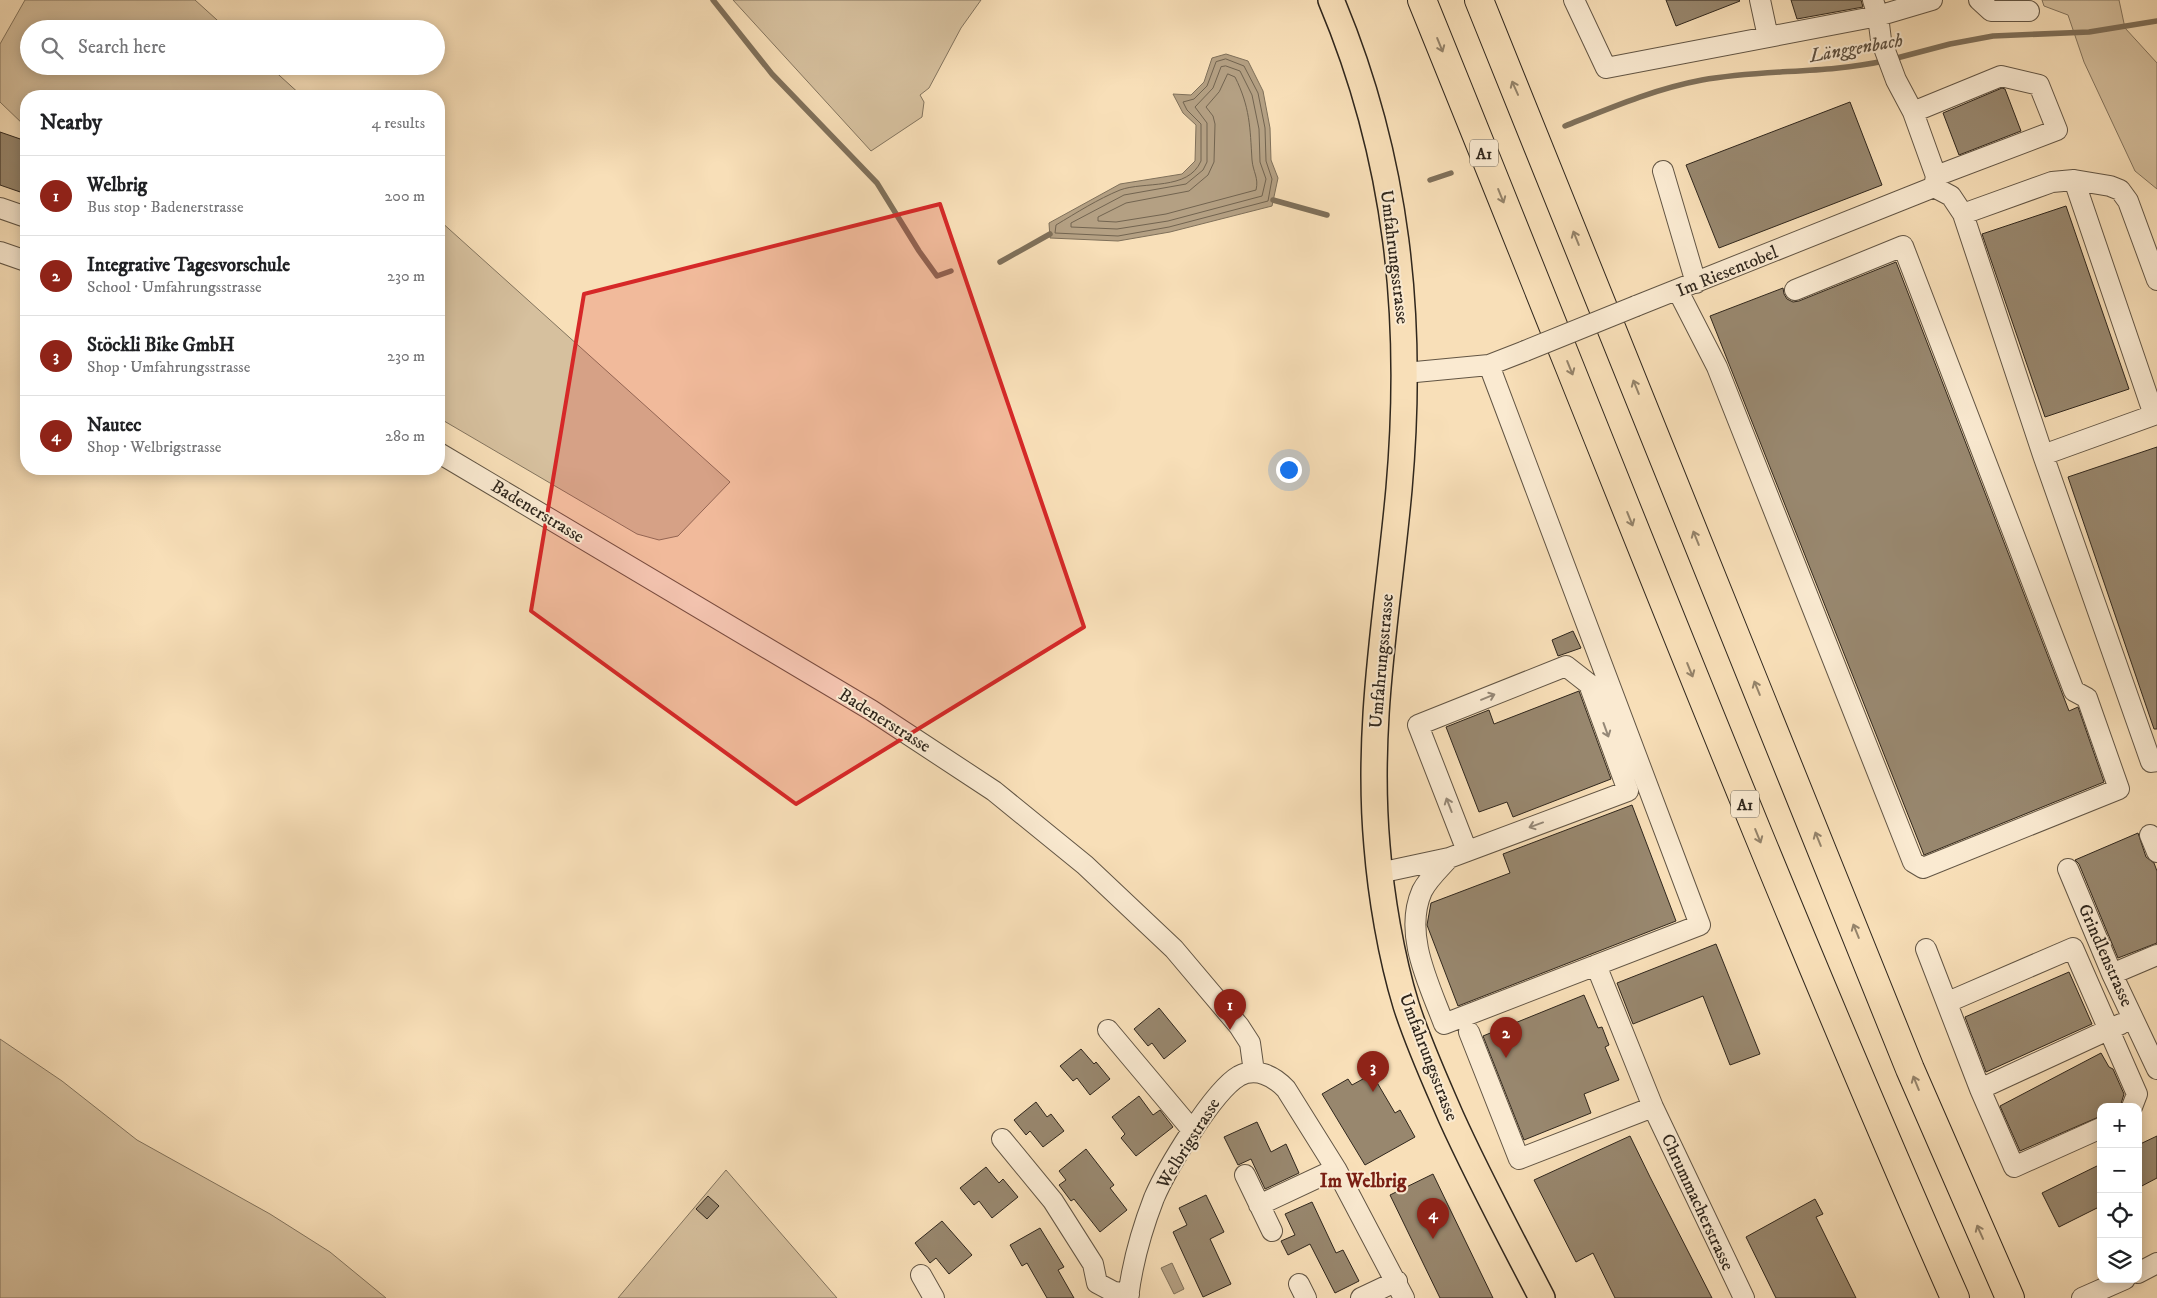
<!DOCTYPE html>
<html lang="en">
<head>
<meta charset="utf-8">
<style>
  :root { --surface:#fff; --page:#f2f2f2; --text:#202124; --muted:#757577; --line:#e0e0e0; --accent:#8f2418 }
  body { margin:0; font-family:"IM FELL DW Pica",serif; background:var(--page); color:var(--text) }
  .controls { position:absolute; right:15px; bottom:15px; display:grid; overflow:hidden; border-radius:10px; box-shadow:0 2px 12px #0003 }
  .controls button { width:45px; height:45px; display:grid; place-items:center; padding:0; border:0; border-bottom:1px solid var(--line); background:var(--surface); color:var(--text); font:25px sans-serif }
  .you { position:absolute; left:1288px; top:469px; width:18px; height:18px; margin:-12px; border:4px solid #fff; border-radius:50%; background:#1a73e8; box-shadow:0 0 0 8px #1a73e833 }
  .badge { display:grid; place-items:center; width:32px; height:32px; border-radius:50%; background:var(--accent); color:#fff; font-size:16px; font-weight:700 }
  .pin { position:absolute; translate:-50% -41px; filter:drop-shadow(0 1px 2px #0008) }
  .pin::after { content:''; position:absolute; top:26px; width:18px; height:15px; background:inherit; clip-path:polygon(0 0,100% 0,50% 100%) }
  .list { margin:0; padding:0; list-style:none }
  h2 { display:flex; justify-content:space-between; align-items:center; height:65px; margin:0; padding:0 20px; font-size:21px }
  h2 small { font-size:16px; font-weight:400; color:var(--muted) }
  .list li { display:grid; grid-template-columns:32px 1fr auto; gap:15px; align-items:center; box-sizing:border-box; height:80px; padding:0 20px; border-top:1px solid var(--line) }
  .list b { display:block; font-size:19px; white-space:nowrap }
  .list p { margin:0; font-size:16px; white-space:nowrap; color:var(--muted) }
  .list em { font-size:16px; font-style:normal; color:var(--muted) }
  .icon { flex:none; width:28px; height:28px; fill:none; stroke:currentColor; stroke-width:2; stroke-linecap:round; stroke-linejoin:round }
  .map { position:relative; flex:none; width:2157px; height:1298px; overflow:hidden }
  .search { position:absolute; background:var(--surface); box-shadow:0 2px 12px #0003; left:20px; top:20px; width:425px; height:55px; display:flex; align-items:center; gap:12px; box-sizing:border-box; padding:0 18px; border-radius:28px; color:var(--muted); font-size:19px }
  .panel { position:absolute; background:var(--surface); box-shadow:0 2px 12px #0003; left:20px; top:90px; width:425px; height:385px; border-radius:20px }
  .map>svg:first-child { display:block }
  .green { fill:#d6c09e; stroke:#83745e }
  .water { fill:#b4a083; stroke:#7f705a }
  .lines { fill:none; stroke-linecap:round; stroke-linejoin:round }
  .shore { stroke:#726450; stroke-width:1 }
  .stream { stroke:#7f705a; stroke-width:5.5 }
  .building { fill:#98876e; stroke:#30271d }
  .minor-casing { stroke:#625544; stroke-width:22 }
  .major-casing { stroke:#30271d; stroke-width:28 }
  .highway-casing { stroke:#30271d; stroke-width:30 }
  .minor { stroke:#faead1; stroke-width:20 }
  .major { stroke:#f8dfb8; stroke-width:25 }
  .highway { stroke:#f8dfb8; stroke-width:28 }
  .minor-bridge-casing { stroke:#625544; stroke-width:22; stroke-linecap:butt }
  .minor-bridge { stroke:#faead1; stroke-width:20 }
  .oneway { stroke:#94836a }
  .oneway2 { stroke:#958877 }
  .marked { fill:#d62828; fill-opacity:0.2; stroke:#d62828; stroke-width:4; stroke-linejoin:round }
  .labels { text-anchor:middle; stroke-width:4; stroke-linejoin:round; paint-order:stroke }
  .shield { fill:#faead1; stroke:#6d6253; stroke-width:1 }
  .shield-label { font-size:16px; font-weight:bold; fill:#30271d }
  .street-label { font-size:18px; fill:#30271d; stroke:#faead1 }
  .water-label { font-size:19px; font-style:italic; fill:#5e5141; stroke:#faead1 }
  .neighbourhood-label { font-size:19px; font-weight:bold; fill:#7a1f14; stroke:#faead1 }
</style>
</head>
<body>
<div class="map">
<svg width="2157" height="1298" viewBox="0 0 2157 1298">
  <rect width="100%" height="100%" fill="#f8dfb8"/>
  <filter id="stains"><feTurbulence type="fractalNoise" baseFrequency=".004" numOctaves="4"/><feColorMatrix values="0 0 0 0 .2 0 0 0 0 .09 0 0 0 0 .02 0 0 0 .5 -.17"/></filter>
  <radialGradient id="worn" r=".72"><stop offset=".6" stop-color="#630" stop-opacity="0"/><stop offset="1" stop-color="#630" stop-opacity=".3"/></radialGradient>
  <path class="green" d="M25,0H195L227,29H29V66H269L302,96H26V127L0,102V44Z
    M733,0H981L961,28L929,88L920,95L924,102L922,117L871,151Z
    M2042,0H2119L2125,28L2157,63V189L2135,171L2084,62L2068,15L2044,6Z
    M439,220L730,482L678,536L659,540L637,534L439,418Z
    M0,1039L62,1081L137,1140L270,1214L330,1252L386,1298H0Z
    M726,1170L837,1298H618Z"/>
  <path class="water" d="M1226,54L1248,61L1263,91L1270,128L1271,160L1278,178L1272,206L1170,232L1118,241L1050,238L1049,223L1120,184L1182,174L1195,161L1196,125L1183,113L1173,94L1191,95L1204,82L1212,58Z
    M1172,1263L1184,1289L1174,1294L1161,1268Z"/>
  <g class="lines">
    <path class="shore" d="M1226,59L1244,66L1258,93L1265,128L1266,161L1272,179L1268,201L1169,227L1118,236L1055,233L1056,225C1076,213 1098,199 1120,190C1144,181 1188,191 1201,161V124L1187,110L1183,102L1194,99L1207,86L1216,62Z
      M1226,66L1240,71L1252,95L1259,129L1260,162L1266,179L1262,196L1168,221L1117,229L1071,227V223L1124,195L1186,184L1203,170L1207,162V123L1195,107L1213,88L1221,67Z
      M1228,74L1235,77C1250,107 1250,127 1252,160C1253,172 1259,178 1256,190L1166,214L1116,222L1098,221V217L1126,203L1189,191L1208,175L1214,162L1215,124L1213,116L1206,107L1219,92Z"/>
    <path class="stream" d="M713,0L772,74L877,183L919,251L937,276L951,271
      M1893,59L1950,44L1993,36L2089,32L2157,21
      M1565,126C1610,108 1654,89 1702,80C1762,69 1824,74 1884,61
      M1430,180L1451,173
      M1273,200L1327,215
      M1000,262L1050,234"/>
  </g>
  <path class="building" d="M1666,0H1739L1740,1L1676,26Z
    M1791,0H1861L1863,7L1797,19Z
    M2002,88L2005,89L2021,131L1959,155L1943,113Z
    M1850,102L1882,185L1719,248L1686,165Z
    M0,132L26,141V194L0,185Z
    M2066,206L2129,389L2045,417L1982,234Z
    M1896,262L2069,711L2078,707L2104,782L1924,855L1710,316L1783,288L1784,294L1787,299L1793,302L1799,301Z
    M2157,447V729H2154L2068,477Z
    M1573,631L1581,648L1558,656L1552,640Z
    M1579,691L1611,779L1513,817L1507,802L1479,812L1446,727L1489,710L1494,724Z
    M1632,805L1676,921L1458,1006L1427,925L1431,903L1510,873L1503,854Z
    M2138,833L2146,857L2154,863L2157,871V943L2118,958L2079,864L2075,860Z
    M1716,944L1760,1054L1730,1065L1703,996L1633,1024L1617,983Z
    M2069,972L2092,1024L1986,1072L1965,1017Z
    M1584,995L1598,1028L1602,1027L1609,1045L1605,1047L1619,1080L1584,1094L1591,1113L1524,1140L1483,1036Z
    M1159,1008L1186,1041L1164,1059L1152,1043L1148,1046L1134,1029Z
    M1081,1049L1094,1064L1096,1062L1110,1079L1090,1095L1077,1078L1073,1081L1060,1066Z
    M2101,1053L2109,1067L2113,1069L2124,1094L2120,1107H2101V1116L2020,1151L2000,1106Z
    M1372,1074L1395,1113L1400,1110L1415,1137L1365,1165L1322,1094L1348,1079L1352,1085Z
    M1139,1096L1153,1115L1160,1110L1173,1127L1136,1156L1121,1138L1125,1134L1112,1117Z
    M1036,1102L1047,1117L1051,1114L1064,1131L1043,1147L1030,1131L1026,1135L1014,1120Z
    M1257,1122L1271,1152L1286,1144L1299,1173L1265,1189L1251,1159L1238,1165L1224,1137Z
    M1630,1136L1650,1177L1712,1298H1615L1593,1253L1576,1262L1534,1180Z
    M2157,1136V1178L2138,1188V1145Z
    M1086,1149L1114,1185L1110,1188L1127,1210L1100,1232L1074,1199L1071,1201L1059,1185L1066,1180L1059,1171Z
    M2101,1164V1206L2059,1227L2042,1193Z
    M986,1167L999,1183L1003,1179L1018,1197L992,1218L979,1201L974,1205L960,1188Z
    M1433,1174L1493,1298H1440L1390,1195Z
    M1206,1195L1224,1232L1210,1239L1231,1284L1203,1297L1173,1232L1187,1225L1179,1208Z
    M708,1196L719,1206L707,1219L696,1209Z
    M1815,1199L1823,1214L1816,1217L1856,1298H1776L1746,1237Z
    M1312,1202L1336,1253L1343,1250L1359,1281L1335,1293L1310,1244L1288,1255L1281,1241L1295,1235L1285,1214Z
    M942,1221L972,1255L949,1274L936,1258L930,1263L915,1243Z
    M1040,1228L1064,1267L1058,1270L1074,1298H1047L1027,1263L1022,1266L1010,1245Z"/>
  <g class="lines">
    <g class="minor-casing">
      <path id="minor" d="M1574,0L1606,68L1878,16L1932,0
        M1760,0L1768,37
        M1979,0L1991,11H2029
        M1913,112L2001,76L2039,85L2057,130L1936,176
        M1663,171L1696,283
        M1934,187L1951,196L1963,214L2043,455L2151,762L2157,761
        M0,208L26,217
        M1963,214L2052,182L2074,180L2110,186L2120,190L2128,201L2157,280
        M0,252L26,261
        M1678,291L1717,367L1913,862L1923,868L2119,789L2087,698L2074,691L1903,246L1795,290
        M1636,306L1934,187L1936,176L1913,112L1896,80L1881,40L1878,16L1873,0
        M1405,373L1489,365L1525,351
        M439,453L871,710L994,791L1085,865L1174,949L1239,1026L1250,1043L1254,1072
        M2043,455L2154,415L2074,180
        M2150,835L2157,852
        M1449,858C1440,868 1428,879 1422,891C1403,934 1429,984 1444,1024L1700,925L1489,365
        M2068,869L2112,974L2157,1069
        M1379,873L1449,858L1628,791L1589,684L1566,666L1418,725L1467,851
        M1926,949L1980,1089L2014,1167L2101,1128
        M1596,965L1653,1107L1744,1298
        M2112,974L2157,955
        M1948,1002L2073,948L2137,1094L2132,1107
        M1108,1030L1192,1130
        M1469,1032L1519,1159L1653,1107
        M1980,1089L2121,1024
        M1002,1139L1053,1201L1093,1264L1097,1283L1114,1292L1129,1294
        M1245,1175L1272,1231
        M1259,1205L1336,1169
        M2138,1273L2157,1263
        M921,1275L934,1298
        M1299,1284L1306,1298
        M1128,1298C1132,1265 1142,1229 1154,1198C1166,1170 1213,1091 1239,1076C1256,1067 1274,1076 1286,1089L1336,1169L1404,1298
        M1361,1298L1397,1281
        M2082,1298L2125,1279"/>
    </g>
    <g class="major-casing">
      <path id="major" d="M1331,0C1398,159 1414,319 1399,489C1388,610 1366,723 1377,846C1381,896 1391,956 1406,1005C1418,1043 1435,1080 1451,1117C1479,1179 1511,1238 1542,1298"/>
    </g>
    <g class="highway-casing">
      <path id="highway" d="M1422,0C1598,433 1766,870 1955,1298
        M1479,0L1910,1069L2010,1298"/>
    </g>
    <use href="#minor" class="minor"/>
    <use href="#major" class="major"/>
    <use href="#highway" class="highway"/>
    <g class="minor-bridge-casing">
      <path id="minor-bridge" d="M1525,351L1636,306"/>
    </g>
    <use href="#minor-bridge" class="minor-bridge"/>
  </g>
  <defs><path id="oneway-shaft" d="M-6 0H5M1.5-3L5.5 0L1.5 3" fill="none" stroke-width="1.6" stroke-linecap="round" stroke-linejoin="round" transform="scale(1.25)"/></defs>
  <g class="oneway">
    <use href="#oneway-shaft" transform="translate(1440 45) rotate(68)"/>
    <use href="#oneway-shaft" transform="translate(1515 88) rotate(-114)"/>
    <use href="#oneway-shaft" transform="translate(1501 196) rotate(68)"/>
    <use href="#oneway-shaft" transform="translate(1576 238) rotate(-112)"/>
    <use href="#oneway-shaft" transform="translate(1570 368) rotate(68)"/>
    <use href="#oneway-shaft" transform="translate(1636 387) rotate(-112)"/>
    <use href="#oneway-shaft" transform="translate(1630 519) rotate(68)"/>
    <use href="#oneway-shaft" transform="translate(1696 538) rotate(-112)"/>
    <use href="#oneway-shaft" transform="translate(1690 670) rotate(68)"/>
    <use href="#oneway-shaft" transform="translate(1757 688) rotate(-112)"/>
    <use href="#oneway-shaft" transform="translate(1758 836) rotate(68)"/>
    <use href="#oneway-shaft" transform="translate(1818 839) rotate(-112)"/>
    <use href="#oneway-shaft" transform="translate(1856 931) rotate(-112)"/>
    <use href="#oneway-shaft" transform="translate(1916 1083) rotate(-112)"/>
    <use href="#oneway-shaft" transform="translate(1980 1232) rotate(-114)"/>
  </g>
  <g class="oneway2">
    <use href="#oneway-shaft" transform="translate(1488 697) rotate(-22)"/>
    <use href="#oneway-shaft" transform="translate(1606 730) rotate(70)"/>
    <use href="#oneway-shaft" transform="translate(1449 805) rotate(-111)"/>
    <use href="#oneway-shaft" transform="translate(1536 825) rotate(160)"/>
  </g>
  <path class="marked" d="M940,204L1084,627L796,804L531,611L584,294Z"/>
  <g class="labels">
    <g class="shield">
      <rect x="1470" y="139.5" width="28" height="27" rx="4"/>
      <rect x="1731" y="790.5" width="28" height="27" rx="4"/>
    </g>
    <g class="shield-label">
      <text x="1484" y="159">A1</text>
      <text x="1745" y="810">A1</text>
    </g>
    <g class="street-label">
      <text transform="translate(1395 257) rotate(83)" y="6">Umfahrungsstrasse</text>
      <text transform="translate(1727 271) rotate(-22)" y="6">Im Riesentobel</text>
      <text transform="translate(538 511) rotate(31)" y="6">Badenerstrasse</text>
      <text transform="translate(1381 661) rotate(-85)" y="6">Umfahrungsstrasse</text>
      <text transform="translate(885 720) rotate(32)" y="6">Badenerstrasse</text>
      <text transform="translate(2106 955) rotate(66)" y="6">Grindlenstrasse</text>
      <text transform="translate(1429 1057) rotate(69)" y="6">Umfahrungsstrasse</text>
      <text transform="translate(1188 1143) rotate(-58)" y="6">Welbrigstrasse</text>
      <text transform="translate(1698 1202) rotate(65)" y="6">Chrummacherstrasse</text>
    </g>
    <g class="water-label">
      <text transform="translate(1856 47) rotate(-10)" y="7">Länggenbach</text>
    </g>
    <g class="neighbourhood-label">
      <text x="1363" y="1187">Im Welbrig</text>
    </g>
  </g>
  <rect width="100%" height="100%" filter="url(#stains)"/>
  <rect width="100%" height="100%" fill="url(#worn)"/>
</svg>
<div class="controls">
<button>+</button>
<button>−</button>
<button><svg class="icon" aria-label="locate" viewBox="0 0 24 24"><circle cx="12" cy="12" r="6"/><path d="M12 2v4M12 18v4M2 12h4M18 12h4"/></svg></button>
<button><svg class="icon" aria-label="layers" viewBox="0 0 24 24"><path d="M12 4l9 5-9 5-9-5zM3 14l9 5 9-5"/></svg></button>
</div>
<div class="you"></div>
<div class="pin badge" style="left:1230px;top:1030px">1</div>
<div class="pin badge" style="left:1506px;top:1058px">2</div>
<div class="pin badge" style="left:1373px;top:1092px">3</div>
<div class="pin badge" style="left:1433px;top:1239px">4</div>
<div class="search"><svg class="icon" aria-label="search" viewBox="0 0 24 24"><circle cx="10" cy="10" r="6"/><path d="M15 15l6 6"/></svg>Search here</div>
<section class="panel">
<h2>Nearby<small>4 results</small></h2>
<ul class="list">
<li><span class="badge">1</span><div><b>Welbrig</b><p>Bus stop · Badenerstrasse</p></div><em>200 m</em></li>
<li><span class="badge">2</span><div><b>Integrative Tagesvorschule</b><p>School · Umfahrungsstrasse</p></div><em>230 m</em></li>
<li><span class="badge">3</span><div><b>Stöckli Bike GmbH</b><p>Shop · Umfahrungsstrasse</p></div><em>230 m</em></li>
<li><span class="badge">4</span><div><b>Nautec</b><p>Shop · Welbrigstrasse</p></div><em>280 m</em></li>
</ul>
</section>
</div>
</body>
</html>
